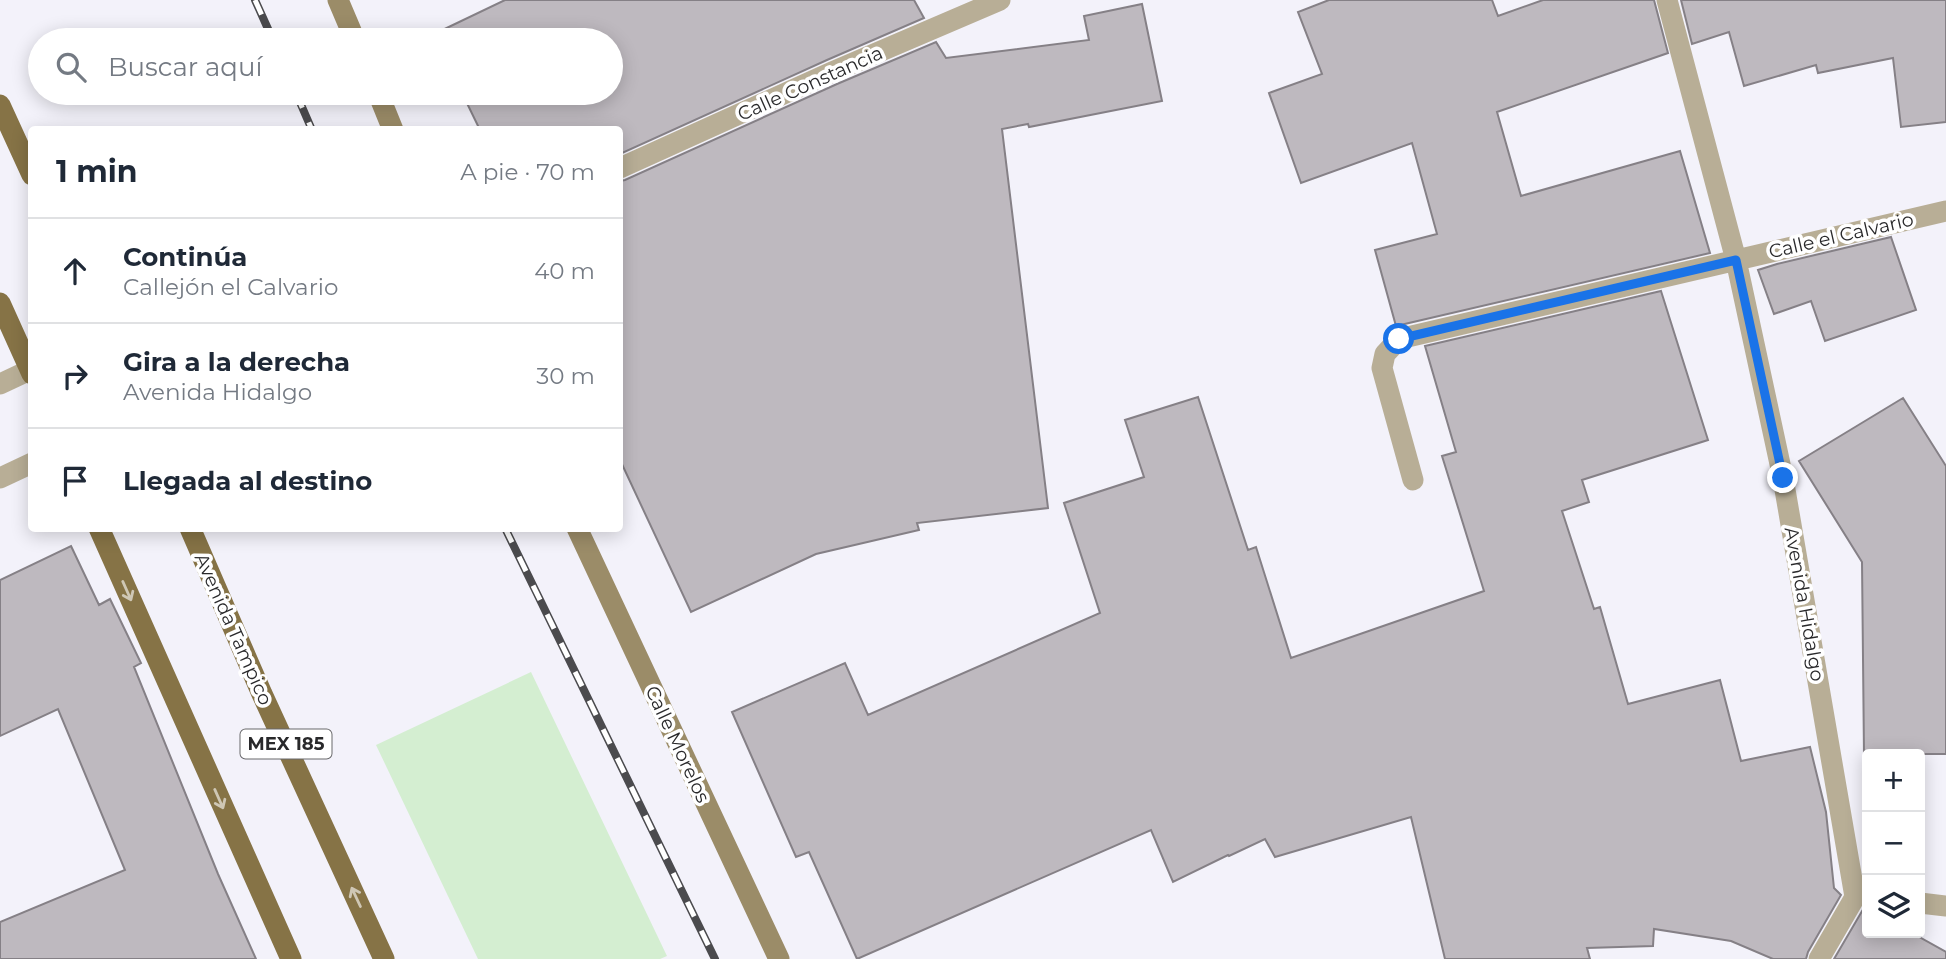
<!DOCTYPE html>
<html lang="es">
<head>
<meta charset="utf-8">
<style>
  :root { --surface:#fff; --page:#f2f2f3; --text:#1f2937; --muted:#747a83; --line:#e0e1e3 }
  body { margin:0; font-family:Montserrat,sans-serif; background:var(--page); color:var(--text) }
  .controls { position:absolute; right:21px; bottom:21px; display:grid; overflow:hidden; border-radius:7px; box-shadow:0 4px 18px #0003 }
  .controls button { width:63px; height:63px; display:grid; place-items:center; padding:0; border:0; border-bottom:2px solid var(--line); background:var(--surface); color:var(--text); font:35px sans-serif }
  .stop { position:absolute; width:21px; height:21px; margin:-16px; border:5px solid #1a73e8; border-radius:50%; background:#fff }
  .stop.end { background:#1a73e8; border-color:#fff; box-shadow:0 2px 7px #0008 }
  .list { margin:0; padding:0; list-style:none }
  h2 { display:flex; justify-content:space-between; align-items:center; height:91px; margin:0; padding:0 28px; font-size:30px }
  h2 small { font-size:23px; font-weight:400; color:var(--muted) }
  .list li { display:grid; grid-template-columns:46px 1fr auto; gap:21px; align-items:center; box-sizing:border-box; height:105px; padding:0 28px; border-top:2px solid var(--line) }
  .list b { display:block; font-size:26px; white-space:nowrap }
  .list p { margin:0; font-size:23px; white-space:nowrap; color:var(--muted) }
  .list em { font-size:23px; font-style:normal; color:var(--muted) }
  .icon { flex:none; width:38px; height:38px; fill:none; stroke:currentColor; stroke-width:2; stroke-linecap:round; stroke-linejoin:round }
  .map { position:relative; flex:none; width:1946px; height:959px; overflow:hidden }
  .search { position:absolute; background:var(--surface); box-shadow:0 4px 18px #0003; left:28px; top:28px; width:595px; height:77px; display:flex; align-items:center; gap:18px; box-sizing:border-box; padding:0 24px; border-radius:38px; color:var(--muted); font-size:26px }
  .panel { position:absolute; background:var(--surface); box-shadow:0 4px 18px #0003; left:28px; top:126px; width:595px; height:406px; border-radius:7px }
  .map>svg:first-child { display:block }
  .green { fill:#d4eed1 }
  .building { fill:#beb9bf; stroke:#858086; stroke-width:2 }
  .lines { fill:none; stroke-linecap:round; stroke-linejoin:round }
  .street { stroke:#b8ae96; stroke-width:21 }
  .secondary { stroke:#9b8c68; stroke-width:21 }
  .primary { stroke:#867346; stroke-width:21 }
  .rail-casing { stroke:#4b4b4e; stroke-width:8 }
  .rail { stroke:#fff; stroke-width:5; stroke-dasharray:16; stroke-linecap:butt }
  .oneway { stroke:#cfc7b5 }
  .route { stroke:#1a73e8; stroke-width:9 }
  .labels { text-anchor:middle; stroke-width:7; stroke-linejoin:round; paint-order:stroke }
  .shield { fill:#fff; stroke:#69696b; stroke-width:2 }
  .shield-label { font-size:18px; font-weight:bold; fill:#29292b }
  .street-label { font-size:19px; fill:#29292b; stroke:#fff }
</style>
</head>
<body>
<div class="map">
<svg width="1946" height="959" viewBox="0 0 1946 959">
  <rect width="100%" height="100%" fill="#f3f2fa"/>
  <path class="green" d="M531,672L667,956L660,959H478L376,745Z"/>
  <path class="building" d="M505,0H914L924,18L827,60L620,154V130H480L462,93H611V40H437L434,34Z
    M1329,0H1492L1498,16L1543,0H1654L1668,53L1497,112L1521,196L1680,151L1710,253L1396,326L1375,250L1437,234L1412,143L1301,183L1269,93L1322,74L1298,12Z
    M1681,0H1946V122L1901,127L1893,58L1818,73L1816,65L1744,86L1729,32L1692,44Z
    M1142,4L1162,101L1029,127L1028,124L1002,129L1048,508L917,523L919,530L816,554L691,612L620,460V181L625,180L837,84L936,42L946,58L1089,40L1084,16Z
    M1891,237L1916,310L1825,341L1811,301L1774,314L1758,270L1777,264Z
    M1661,291L1708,440L1582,480L1589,502L1562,511L1594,609L1600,607L1628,704L1720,680L1741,761L1810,747L1826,812L1834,888L1841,895L1808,952L1806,959H1773L1731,941L1654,929L1653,946L1587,948L1590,959H1445L1411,817L1275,857L1265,839L1229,856L1228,855L1173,882L1151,830L857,959L809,852L796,857L732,712L845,663L868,715L1100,613L1064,503L1144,477L1125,420L1198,397L1248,550L1256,547L1291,658L1484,591L1442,456L1456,452L1425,346Z
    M1903,398L1946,466V754H1864L1862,562L1799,461Z
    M71,546L99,605L110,599L141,663L134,667L218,874L256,959H0V922L125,870L58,709L0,736V580Z
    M1865,906L1867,907V933H1912L1946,952V959H1834Z"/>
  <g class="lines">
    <path class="street" d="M1667,0L1736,260L1783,478L1855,897L1819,959
      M620,168L832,72L1000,0
      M0,384L32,369
      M0,478L32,463
      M1413,480L1382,368L1385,354L1399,339L1946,211
      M1920,903L1946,906"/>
    <path class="secondary" d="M338,0L355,40
      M378,93L393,130
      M577,528L779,959"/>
    <path class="primary" d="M0,105L32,175
      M0,303L32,374
      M99,528L291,959
      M190,528L262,694L384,959"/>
    <g class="rail-casing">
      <path id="rail" d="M255,0L273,40
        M296,93L312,130
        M505,528L715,959"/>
    </g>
    <use href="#rail" class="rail"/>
  </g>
  <defs><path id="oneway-shaft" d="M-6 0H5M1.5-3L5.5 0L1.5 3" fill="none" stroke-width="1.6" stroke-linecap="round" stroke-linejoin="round" transform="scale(1.75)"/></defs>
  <g class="oneway">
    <use href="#oneway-shaft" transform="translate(127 591) rotate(66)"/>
    <use href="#oneway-shaft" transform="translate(219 799) rotate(66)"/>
    <use href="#oneway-shaft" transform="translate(356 897) rotate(-115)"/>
  </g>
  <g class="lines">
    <path class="route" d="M1399,339L1736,260L1783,478"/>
  </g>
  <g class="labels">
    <rect class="shield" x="240.5" y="729.5" width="91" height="29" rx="5"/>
    <g class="shield-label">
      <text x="286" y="750">MEX 185</text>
    </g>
    <g class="street-label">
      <text transform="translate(810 83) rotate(-24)" y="7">Calle Constancia</text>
      <text transform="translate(1841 235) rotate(-13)" y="7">Calle el Calvario</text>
      <text transform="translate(1805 604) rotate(80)" y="7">Avenida Hidalgo</text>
      <text transform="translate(234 629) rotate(66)" y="7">Avenida Tampico</text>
      <text transform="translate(678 744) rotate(65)" y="7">Calle Morelos</text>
    </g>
  </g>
</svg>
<div class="controls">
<button>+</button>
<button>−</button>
<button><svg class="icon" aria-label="layers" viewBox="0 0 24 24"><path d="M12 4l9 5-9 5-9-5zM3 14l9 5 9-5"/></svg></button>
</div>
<div class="stop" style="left:1399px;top:339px"></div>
<div class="stop end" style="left:1783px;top:478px"></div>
<div class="search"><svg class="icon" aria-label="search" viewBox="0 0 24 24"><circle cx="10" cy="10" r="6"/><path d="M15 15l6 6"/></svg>Buscar aquí</div>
<section class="panel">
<h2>1 min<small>A pie · 70 m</small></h2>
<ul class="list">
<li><svg class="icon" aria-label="ahead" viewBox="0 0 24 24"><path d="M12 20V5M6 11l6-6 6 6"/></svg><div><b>Continúa</b><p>Callejón el Calvario</p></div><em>40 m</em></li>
<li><svg class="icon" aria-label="right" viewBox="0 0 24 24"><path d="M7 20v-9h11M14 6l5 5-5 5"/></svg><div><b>Gira a la derecha</b><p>Avenida Hidalgo</p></div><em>30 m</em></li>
<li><svg class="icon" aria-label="arrive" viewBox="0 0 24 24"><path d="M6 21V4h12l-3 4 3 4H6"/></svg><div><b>Llegada al destino</b></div></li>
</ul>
</section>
</div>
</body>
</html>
